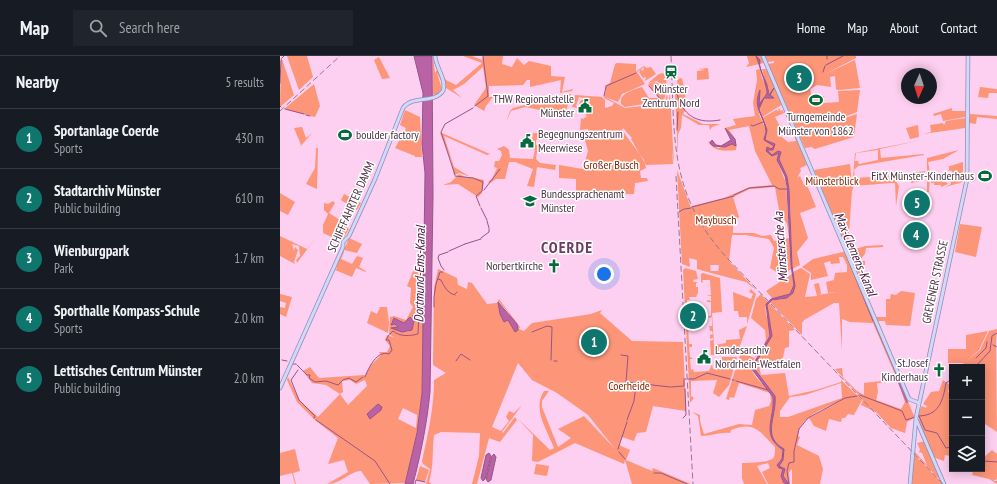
<!DOCTYPE html>
<html lang="en">
<head>
<meta charset="utf-8">
<style>
  :root { --surface:#171b24; --page:#20242c; --text:#f1f3f6; --muted:#9ea1a6; --line:#363941; --accent:#0f766e }
  body { margin:0; font-family:"PT Sans Narrow",sans-serif; background:var(--page); color:var(--text) }
  .controls { position:absolute; right:12px; bottom:12px; display:grid; overflow:hidden; border-radius:0px; box-shadow:0 2px 10px #0003 }
  .controls button { width:36px; height:36px; display:grid; place-items:center; padding:0; border:0; border-bottom:1px solid var(--line); background:var(--surface); color:var(--text); font:20px sans-serif }
  .compass { position:absolute; left:621px; top:12px; width:36px; height:36px; border-radius:50%; background:var(--surface); box-shadow:0 2px 10px #0003; rotate:183deg }
  .you { position:absolute; left:324px; top:218px; width:14px; height:14px; margin:-10px; border:3px solid #fff; border-radius:50%; background:#1a73e8; box-shadow:0 0 0 6px #1a73e833 }
  .badge { display:grid; place-items:center; width:26px; height:26px; border-radius:50%; background:var(--accent); color:#fff; font-size:13px; font-weight:700 }
  .pin { position:absolute; translate:-50% -50%; border:2px solid #fff; box-shadow:0 1px 4px #0006 }
  .list { margin:0; padding:0; list-style:none }
  h2 { display:flex; justify-content:space-between; align-items:center; height:52px; margin:0; padding:0 16px; font-size:17px }
  h2 small { font-size:13px; font-weight:400; color:var(--muted) }
  .list li { display:grid; grid-template-columns:26px 1fr auto; gap:12px; align-items:center; box-sizing:border-box; height:60px; padding:0 16px; border-top:1px solid var(--line) }
  .list b { display:block; font-size:15px; white-space:nowrap }
  .list p { margin:0; font-size:13px; white-space:nowrap; color:var(--muted) }
  .list em { font-size:13px; font-style:normal; color:var(--muted) }
  .icon { flex:none; width:22px; height:22px; fill:none; stroke:currentColor; stroke-width:2; stroke-linecap:round; stroke-linejoin:round }
  .map { position:relative; flex:none; width:717px; height:428px; overflow:hidden }
  header { display:flex; align-items:center; gap:24px; box-sizing:border-box; height:56px; padding:0 20px; background:var(--surface); border-bottom:1px solid var(--line) }
  header strong { font-size:19px }
  nav { display:flex; gap:22px; margin-inline-start:auto; font-size:14px }
  .search { width:280px; height:36px; background:var(--page); display:flex; align-items:center; gap:10px; box-sizing:border-box; padding:0 14px; border-radius:0px; color:var(--muted); font-size:15px }
  main { display:flex }
  aside { flex:1; background:var(--surface) }
  .map>svg:first-child { display:block }
  .green { fill:#fd9578; fill-rule:evenodd }
  .water { fill:#ba62a6; stroke:#985489 }
  .lines { fill:none; stroke-linecap:round; stroke-linejoin:round }
  .stream { stroke:#985489; stroke-width:1 }
  .canal { stroke:#ba62a6; stroke-width:2 }
  .major-casing { stroke:#8f8eb7; stroke-width:4.5 }
  .major { stroke:#d2d8f9; stroke-width:3 }
  .rail { stroke:#98788f; stroke-width:1; stroke-dasharray:6 3; stroke-linecap:butt }
  .labels { text-anchor:middle; stroke-width:3; stroke-linejoin:round; paint-order:stroke }
  .poi-label { font-size:12px; fill:#4a3444; stroke:#fff; text-anchor:end }
  .park-label { font-size:12px; fill:#842402; stroke:#fff }
  .street-label { font-size:12px; fill:#4a3444; stroke:#fff }
  .water-label { font-size:13px; font-style:italic; fill:#470f3d; stroke:#fff }
  .district-label { font-size:16px; font-weight:bold; letter-spacing:1px; fill:#6d3d61; stroke:#fff }
</style>
</head>
<body>
<header>
<strong>Map</strong>
<div class="search"><svg class="icon" aria-label="search" viewBox="0 0 24 24"><circle cx="10" cy="10" r="6"/><path d="M15 15l6 6"/></svg>Search here</div>
<nav><a>Home</a><a>Map</a><a>About</a><a>Contact</a></nav>
</header>
<main>
<aside>
<h2>Nearby<small>5 results</small></h2>
<ul class="list">
<li><span class="badge">1</span><div><b>Sportanlage Coerde</b><p>Sports</p></div><em>430 m</em></li>
<li><span class="badge">2</span><div><b>Stadtarchiv Münster</b><p>Public building</p></div><em>610 m</em></li>
<li><span class="badge">3</span><div><b>Wienburgpark</b><p>Park</p></div><em>1.7 km</em></li>
<li><span class="badge">4</span><div><b>Sporthalle Kompass-Schule</b><p>Sports</p></div><em>2.0 km</em></li>
<li><span class="badge">5</span><div><b>Lettisches Centrum Münster</b><p>Public building</p></div><em>2.0 km</em></li>
</ul>
</aside>
<div class="map">
<svg width="717" height="428" viewBox="0 0 717 428">
  <rect width="100%" height="100%" fill="#fdcff0"/>
  <path class="green" d="M1,0L14,39L0,51Z
    M7,0H27L33,21L19,34Z
    M153,0L155,17L157,14L163,24L162,26L157,17L162,33L158,38L155,39L153,38Z
    M183,0H192L202,4L203,0H223L222,8L232,11L237,2L244,9L249,5L271,10V20L285,21L282,36L293,33L292,35L280,37L281,24L250,31V24H247L243,29L209,30V41H213L206,50L204,55L194,49L206,32L203,11L184,28L173,34L182,42L166,32V27L159,13L166,24L176,29L202,7Z
    M467,0H482L484,7L466,11L469,7Z
    M485,0H576V2L545,18L575,4L580,32L558,34L556,33L555,20L550,21L551,31L537,29L530,33L532,41L535,39L544,40V47L559,46L558,35L580,34L577,56L546,68L577,58L574,81L535,93L531,91L525,92L488,8L494,7V5L488,6Z
    M99,1L110,22L102,23L94,4Z
    M337,7L356,8V16C358,14 361,11 365,10L366,12L371,11L376,18L365,25L366,21L363,22L359,16L361,13L365,17L363,15L364,11L357,16L365,28L342,38L338,46L325,41L345,52L381,48C392,41 385,31 377,25L368,27L379,18L383,17L386,21L388,48L390,37L394,109L392,94L393,108L366,109L351,83L352,82L343,72L342,74L364,104L366,112L360,115L361,122H367L368,125L355,127L354,138H329L296,135V123L279,122V109L303,113L308,95L304,80L309,79L308,73L300,74L301,62L303,63L307,60L302,55H305V52L308,53L309,51L299,48L301,44H304L303,42L299,41L296,50L298,52L292,51L295,39L322,41L325,44V52L332,50L334,47L324,42L326,34L325,30L330,27L335,8Z
    M428,12L429,23L417,24V15L425,14L418,13Z
    M480,13L482,22L488,33C487,40 481,43 480,50L484,42L491,40L488,39L489,32L485,26L482,13H486L503,48L482,61L478,45L479,58L486,74L484,84L494,90L491,93L487,91L486,95C492,101 493,98 499,97L497,104L506,127L511,213L503,220L490,212L494,192L489,183L465,179H452L449,205L476,234L466,226L431,217V215H438V217L439,209H430L431,217L417,213V204L409,202L410,211L402,208L397,114L411,152L412,150L444,142L470,131L492,129L475,95L469,70L449,74C454,81 458,85 456,94C445,95 435,96 428,86L431,85L430,87L438,92L452,88L457,89L455,83L445,72L456,69L453,63L475,60L473,47L477,24L476,14ZM495,131L499,154L507,168L509,182L494,185L491,179L482,180L474,177H453V168L459,161L453,141L470,133Z
    M402,22C404,32 409,50 403,58L423,68H440L432,71L430,74L429,69H419L402,59L401,72L398,78V101L395,37L398,33L397,23Z
    M374,26C383,28 389,37 383,45L345,51L341,48C339,37 353,34 362,31L369,42H379L368,28Z
    M34,28L40,50L35,61L4,53Z
    M700,31L717,33V37H709L708,42L698,41Z
    M288,38H291L285,59L245,51L231,55L226,66L230,55L233,52Z
    M672,52V55H685V61L663,65L661,58L654,60L653,58Z
    M498,53H500V55L503,54L504,57L495,61L503,76L498,78L508,86L516,85L513,76L515,75L527,104L525,105L527,109L520,112L521,115L518,120L517,128L518,121L520,120L524,129H527L536,151L520,157L528,182L517,196L520,209L512,213L510,145L507,121L499,103L501,96H496L492,99L487,94H493L495,88L485,84L487,76L482,62L496,54L499,55Z
    M125,54L140,61L142,101H135V100L115,92L126,72L120,69Z
    M690,58L717,60V63L697,61L696,68L689,67Z
    M685,62V72L643,78L651,76L650,69L663,67L664,69L666,65Z
    M638,69L639,81L630,83L626,72Z
    M22,71L26,82L32,77L20,91L21,89L14,72Z
    M160,77H162L210,98L207,99L164,80L174,111L189,120L179,117L174,119L171,104Z
    M253,77H260V81L256,84V89H258L256,103L260,107L276,109L275,114L257,111L254,131L247,130L253,113L235,106H229L225,123H216L210,127L208,126L212,123L217,112L214,111L215,105H219L222,99L221,95L217,93L224,90L229,94L230,102L253,103L255,94L251,92Z
    M642,84L600,93L601,102L644,98V99L578,110L574,114L575,122L621,119L645,115V117L638,118L641,125L631,127L630,120L620,122V120H614L580,124L573,122L575,97ZM598,94V104L579,108L578,105H575L576,97Z
    M36,92H38L37,133L26,128L35,112Z
    M679,94L663,103L648,106L650,116L647,117V102Z
    M683,106V126L665,131L671,128L670,122L676,125L678,119L672,117V115L667,114H669V111H667Z
    M570,108L572,127L573,124L614,122L619,130L616,150L615,127C603,127 587,130 577,129L575,127L572,135L568,191L563,184L534,114Z
    M179,118L187,122L191,121L204,124L202,137L198,141L178,128L163,129L171,126Z
    M650,118L654,121H662V126H666L668,128L661,131V129H654V127H651L652,120H650L649,136H647V119Z
    M0,137L15,146L8,159L0,155Z
    M64,138L81,147L77,154L61,144Z
    M53,145L55,147L49,157L63,166L62,168L69,173L63,183L58,184L43,177V169L48,158L44,154V147L48,148Z
    M680,168L702,171L696,201L675,196Z
    M0,180L27,193L37,180L17,207L16,204L20,200L19,190L12,188L14,195L15,191L18,194L14,206L15,208L0,200Z
    M69,182L82,188L77,197L64,194Z
    M603,189V191L586,192L585,198L579,205H585V209H581C581,219 588,218 588,232L584,231L569,195L585,190Z
    M63,195L64,196L61,203L72,208L77,200L83,202L79,211L86,215V216L76,212L72,221L55,214L57,212L56,211Z
    M567,195L634,360V362L627,366L625,377L611,372L596,356L581,349L583,344L555,313L562,312L563,321L577,335L584,339V327L617,323L593,267L570,266L562,263V295L559,247H554L524,264L522,267V279L490,246C494,243 498,244 503,243C517,241 515,227 513,216L521,212L530,218L525,241L537,240L534,228L539,227L541,238L538,239L556,236L548,237L546,226L554,224L555,217L567,216V209L563,201H559L560,207L551,208L550,205L544,207L548,220L531,224V217L522,211L533,203ZM618,325L625,346L621,353L596,344L598,336L597,327Z
    M138,211L144,212L142,337L137,377L126,427L90,428L81,415C68,416 61,428 47,428L68,416L64,404L48,408L58,382L35,364L17,346L7,324L8,321L20,345L38,361L60,338L46,329L32,327L23,315L30,311L39,322L85,319L91,309L101,299L99,296H107L110,290L105,284L107,279L115,282L109,278L110,261L114,260L126,264L133,251L130,247L131,232L127,230L134,213L137,214ZM133,259C135,266 134,270 130,275L123,276L115,272L118,271L117,269L111,267L115,262L124,267L130,262L132,265ZM70,324L76,328L85,324L87,330L68,349L60,338L63,336L62,325ZM123,352L137,359L136,372L118,363Z
    M405,212L416,215L418,223L413,224L414,226H418L416,227V231H418V237L416,241H409L410,244H407L408,254H410L408,257V268L411,266V268L408,269L409,288H412V291H409L410,301L413,303H410L411,314L413,313L414,316L429,315L432,308L433,313L442,312V301H457L449,329L439,341L433,337L437,324L411,325V340L414,342L410,347L403,214Z
    M158,213L177,222L178,229L187,233L188,226L192,227L207,248L217,247L219,243L240,271L239,273L244,275L252,267L311,258L322,254L320,257L352,285L403,286L406,355L373,350L366,376L357,377L354,385L342,381L339,389L350,394L346,404L372,415L373,412L411,428H352L345,404L344,408L295,387L258,406L252,405L253,379L237,362L270,394L274,392C267,374 252,353 264,335H269L262,345V351L278,391L291,382L278,373L304,360L335,393L308,359L277,337L252,324L238,307L212,371L221,375L229,365L226,361L229,355L234,357L242,349L222,376L223,377L235,361L237,364L220,386L209,382L197,428H192L199,400L200,377L161,376L154,379C152,395 154,410 149,426L152,428H146L150,413L143,408L142,405C148,378 154,352 154,324L166,317L153,309L154,232ZM219,246L228,256L238,274L228,264L224,266L220,258Z
    M423,217L440,222L442,256L432,257L434,289L446,287V284L460,283L459,274L467,270L457,298L431,299L430,285L433,284V282L430,283V279L433,278L432,275H430L429,270H432V261L429,262L428,260H431V253L427,252L431,253V246H427V244L431,245V240H426L431,239L430,224H422L423,227L421,226V218Z
    M512,218L514,229L512,237L504,241L493,243L486,235Z
    M471,233L476,238L467,268V261H459L458,255H454L453,236L471,243L473,238L469,236Z
    M621,235L635,237L630,270L606,269L605,265H598L596,261H606V243H610L611,238L616,239Z
    M0,238L12,241L6,261L0,258V251L5,252L6,247L0,245Z
    M481,238L488,246C480,255 494,271 490,282C486,292 469,302 472,314C475,324 489,331 493,341C495,362 480,380 503,394L502,403L498,407L499,412L503,413L501,420L506,428H488L482,416L490,412L488,407L477,410L487,428H464L462,422V407C468,407 491,407 494,401C495,399 495,394 495,391C479,375 475,365 451,374L450,377C440,376 432,380 421,380L418,360L412,356L420,359V365L424,378L459,368L472,369L475,354L489,350L491,345L490,337L459,327L454,342L450,341L449,344L446,343L461,296L474,302L483,290L486,284L485,274L471,262L476,243Z
    M489,247L515,274L509,275V291L505,292L502,306L479,310L481,319L505,317L509,340L536,334L561,326V324L582,344L574,359L568,358L565,362H562L561,366L549,363L546,375L534,370L529,362L564,343C549,351 519,359 518,380L520,381L517,389L539,400L543,413L540,428H512V413L509,416L510,428L507,427L503,419L505,413L499,410L503,404L504,393C482,379 496,361 495,340L473,311L492,280L487,250ZM561,327L562,342L508,361H500V355L510,341L525,339Z
    M100,251H107L109,267L108,277L87,267L91,255L97,258Z
    M717,273L716,284L717,376L702,366V311H679L700,294L709,275Z
    M708,275L699,294L684,307H668V293H686V279Z
    M663,324L670,329L668,336L672,338V387L670,389L672,390L670,400L665,399L664,405L653,401C648,387 632,363 642,350L646,352L647,350L643,348L651,336L659,335Z
    M645,385L662,426L634,397V395L647,409L642,397L639,396L640,393L637,387Z
    M15,393L20,415L13,417L16,428H15L12,417L0,420V397Z
    M712,394L717,398V423L713,425H717V428L709,423L692,419L694,413H702V403Z
    M634,398L663,428H632Z
    M256,408L269,410L267,420L254,418Z
    M140,410L149,414L145,426L136,424Z"/>
  <path class="water" d="M134,0H152L153,139L150,336C147,367 141,397 133,428H125L137,377L142,337L145,117L142,88L143,37Z
    M476,0L480,4C477,16 491,28 488,39H489L494,32L490,39L494,42H484L479,53L487,74L485,84L495,88L493,94H487L492,99L498,95L501,96L499,103L507,121L509,134L512,210L515,230L513,237L507,242L492,244L487,249L492,280L473,311L495,340C497,361 481,380 504,393L503,404L499,410L505,413L503,420L509,428L504,427L501,420L503,413L499,412L497,409L502,403L503,394C480,379 495,363 493,341L471,312L490,280L486,248L491,243L510,238L514,229L511,209L507,130L505,120L497,104L499,97L492,100L486,95L487,91L491,93L494,90L484,84C484,81 486,78 486,75C484,59 472,52 480,34L479,50C480,45 485,42 487,37C488,34 478,5 476,0Z
    M445,72L455,83L456,90L452,88L445,91L433,90L430,87L432,84L436,89L441,90L451,84Z
    M218,246L237,268L238,274L235,276L228,264L224,266L220,258Z
    M133,259L134,265L132,274L122,276L111,272L118,271L115,268L111,269L114,262L124,267L130,261L133,265Z
    M98,348L102,351L101,354L90,363L87,358Z
    M209,397L211,400L205,423L203,425L201,422L206,399Z
    M214,398L216,401L211,424L208,426L206,423L212,400Z"/>
  <g class="lines">
    <path class="stream" d="M547,0V3
      M2,2L4,0
      M546,9L563,0
      M543,16L545,10
      M0,27L1,4
      M326,30L356,17
      M369,30L382,45
      M397,38L400,47
      M324,40L326,31
      M385,48L387,50
      M401,49C410,64 423,67 440,64
      M0,50L1,51
      M195,50L208,40L203,0
      M388,51L390,53
      M5,53L24,58
      M26,59L30,60
      M471,69L473,70L483,66
      M397,74L398,56
      M175,119L161,76L165,68L193,52
      M175,120L193,122L203,126L202,135L196,140L200,150
      M204,134L220,113
      M454,139L469,132L494,130L499,133H507
      M412,151L454,140
      M201,152L207,164
      M405,153L411,152
      M399,156L404,153
      M207,165L209,172
      M201,182L209,176V173
      M185,188L201,183
      M169,195L185,188
      M567,201L593,265
      M164,214L161,210L158,202L159,199L168,196
      M158,223L161,224C164,230 167,237 175,239
      M175,238L177,236
      M154,241L156,228L160,216H163
      M154,251V242
      M594,266L618,322
      M252,276L267,270L272,271L271,304
      M110,278L113,275C120,281 130,280 138,278L139,258L135,253L141,252
      M713,289L717,291
      M341,299L348,300L346,326L390,331
      M696,302L706,292L707,286
      M2,304L7,305
      M176,305L181,298L190,304
      M274,305H277
      M13,308H16
      M17,309L27,319H30L29,322L35,326L46,325L58,329L63,324L69,322L76,326L83,321
      M695,311L710,295L712,280L717,277
      M18,314L11,324L19,344L35,360L34,362
      M85,321C89,311 97,294 109,298L112,294L109,284H106L109,279
      M405,323H406
      M408,323H414L427,317L450,323
      M452,324H454
      M456,325L488,334
      M391,331L404,330V323
      M580,339L622,355L626,364L635,361
      M638,360C659,360 663,345 666,327L672,323
      M639,360L645,374L657,377L666,392L672,391
      M403,362L406,359L405,333
      M36,364L95,405L110,428
      M347,364L354,345L356,329
      M338,393L347,366
      M339,396L345,403
      M702,405L717,406
      M374,417H381L407,428
      M135,428L136,424L145,426
      M509,428L507,415L509,407L514,406V395L519,373L528,362L565,342L577,340"/>
    <path class="canal" d="M618,324L627,346"/>
    <g class="major-casing">
      <path id="major" d="M483,0L629,343L639,347
        M687,118L693,123
        M0,332L63,191V186L69,180L95,123L123,52C132,39 154,48 163,35C167,24 156,12 155,0
        M636,363L664,428
        M630,428L636,362L687,123L688,0"/>
    </g>
    <use href="#major" class="major"/>
    <path class="rail" d="M391,0C395,82 388,138 448,203L663,428
      M0,55L60,0
      M396,120L413,428"/>
  </g>
  <defs>
    <g id="station-bare" transform="scale(1.08)"><path d="M-3-6H3Q5-6 5-4V2Q5 4 3 4L4.5 6H3L1.5 4h-3L-3 6H-4.5L-3 4Q-5 4-5 2V-4Q-5-6-3-6ZM-3.5-4v3h7v-3ZM-3.5 1v1.5H-2V1ZM2 1v1.5H3.5V1Z" fill="#07693e" stroke="#fff" stroke-width="2.5" paint-order="stroke"/></g>
    <g id="stadium-bare" transform="scale(1.08)"><path d="M0-5a6.5 5 0 1 0 0 10a6.5 5 0 1 0 0-10ZM-3.5-1.8h7v3.6h-7Z" fill="#07693e" stroke="#fff" stroke-width="2.5" paint-order="stroke"/></g>
    <g id="civic-bare" transform="scale(1.08)"><path d="M-.6-6.5H3V-4.5H.6V-3L4-1V1h2V6H-6V1h2V-1L-.6-3ZM-1.2 2.5V6h2.4V2.5Z" fill="#07693e" stroke="#fff" stroke-width="2.5" paint-order="stroke"/></g>
    <g id="university-bare" transform="scale(1.08)"><path d="M0-5L7-2L0 1L-7-2ZM-4 1L0 2.5L4 1V4Q0 6-4 4Z" fill="#07693e" stroke="#fff" stroke-width="2.5" paint-order="stroke"/></g>
    <g id="church-bare" transform="scale(1.08)"><path d="M-1.2-6h2.4v3.5h3.3v2.4h-3.3V6h-2.4V-.1h-3.3v-2.4h3.3Z" fill="#07693e" stroke="#fff" stroke-width="2.5" paint-order="stroke"/></g>
  </defs>
  <g fill-rule="evenodd">
    <use href="#station-bare" x="391" y="16"/>
    <use href="#stadium-bare" x="536" y="44"/>
    <use href="#civic-bare" x="305" y="50"/>
    <use href="#stadium-bare" x="65" y="79"/>
    <use href="#civic-bare" x="247" y="85"/>
    <use href="#stadium-bare" x="705" y="120"/>
    <use href="#university-bare" x="250" y="145"/>
    <use href="#church-bare" x="274" y="210"/>
    <use href="#civic-bare" x="424" y="301"/>
    <use href="#church-bare" x="659" y="314"/>
  </g>
  <g class="labels">
    <g class="poi-label">
      <text x="391" y="37" text-anchor="middle">Münster<tspan x="391" dy="14">Zentrum Nord</tspan></text>
      <text x="294" y="47">THW Regionalstelle<tspan x="294" dy="14">Münster</tspan></text>
      <text x="536" y="65" text-anchor="middle">Turngemeinde<tspan x="536" dy="14">Münster von 1862</tspan></text>
      <text x="258" y="82" text-anchor="start">Begegnungszentrum<tspan x="258" dy="14">Meerwiese</tspan></text>
      <text x="76" y="83" text-anchor="start">boulder factory</text>
      <text x="694" y="124">FitX Münster-Kinderhaus</text>
      <text x="261" y="142" text-anchor="start">Bundessprachenamt<tspan x="261" dy="14">Münster</tspan></text>
      <text x="263" y="214">Norbertkirche</text>
      <text x="435" y="298" text-anchor="start">Landesarchiv<tspan x="435" dy="14">Nordrhein-Westfalen</tspan></text>
      <text x="648" y="311">St.Josef<tspan x="648" dy="14">Kinderhaus</tspan></text>
    </g>
    <g class="park-label">
      <text x="331" y="113">Großer Busch</text>
      <text x="552" y="129">Münsterblick</text>
      <text x="436" y="168">Maybusch</text>
      <text x="349" y="334">Coerheide</text>
    </g>
    <g class="street-label">
      <text transform="translate(71 151) rotate(-66)" y="4">SCHIFFFAHRTER DAMM</text>
      <text transform="translate(655 226) rotate(-78)" y="4">GREVENER STRASSE</text>
    </g>
    <g class="water-label">
      <text transform="translate(500 191) rotate(-94)" y="5">Münstersche Aa</text>
      <text transform="translate(576 198) rotate(67)" y="5">Max-Clemens-Kanal</text>
      <text transform="translate(139 218) rotate(-89)" y="5">Dortmund-Ems-Kanal</text>
    </g>
    <g class="district-label">
      <text x="287" y="197">COERDE</text>
    </g>
  </g>
</svg>
<div class="controls">
<button>+</button>
<button>−</button>
<button><svg class="icon" aria-label="layers" viewBox="0 0 24 24"><path d="M12 4l9 5-9 5-9-5zM3 14l9 5 9-5"/></svg></button>
</div>
<svg class="compass" viewBox="-18 -18 36 36"><path d="M0-13l5 13h-10z" fill="#e53935"/><path d="M0 13l5-13h-10z" fill="#9ea1a6"/></svg>
<div class="you"></div>
<div class="pin badge" style="left:314px;top:286px">1</div>
<div class="pin badge" style="left:413px;top:260px">2</div>
<div class="pin badge" style="left:519px;top:22px">3</div>
<div class="pin badge" style="left:636px;top:179px">4</div>
<div class="pin badge" style="left:637px;top:147px">5</div>
</div>
</main>
</body>
</html>
